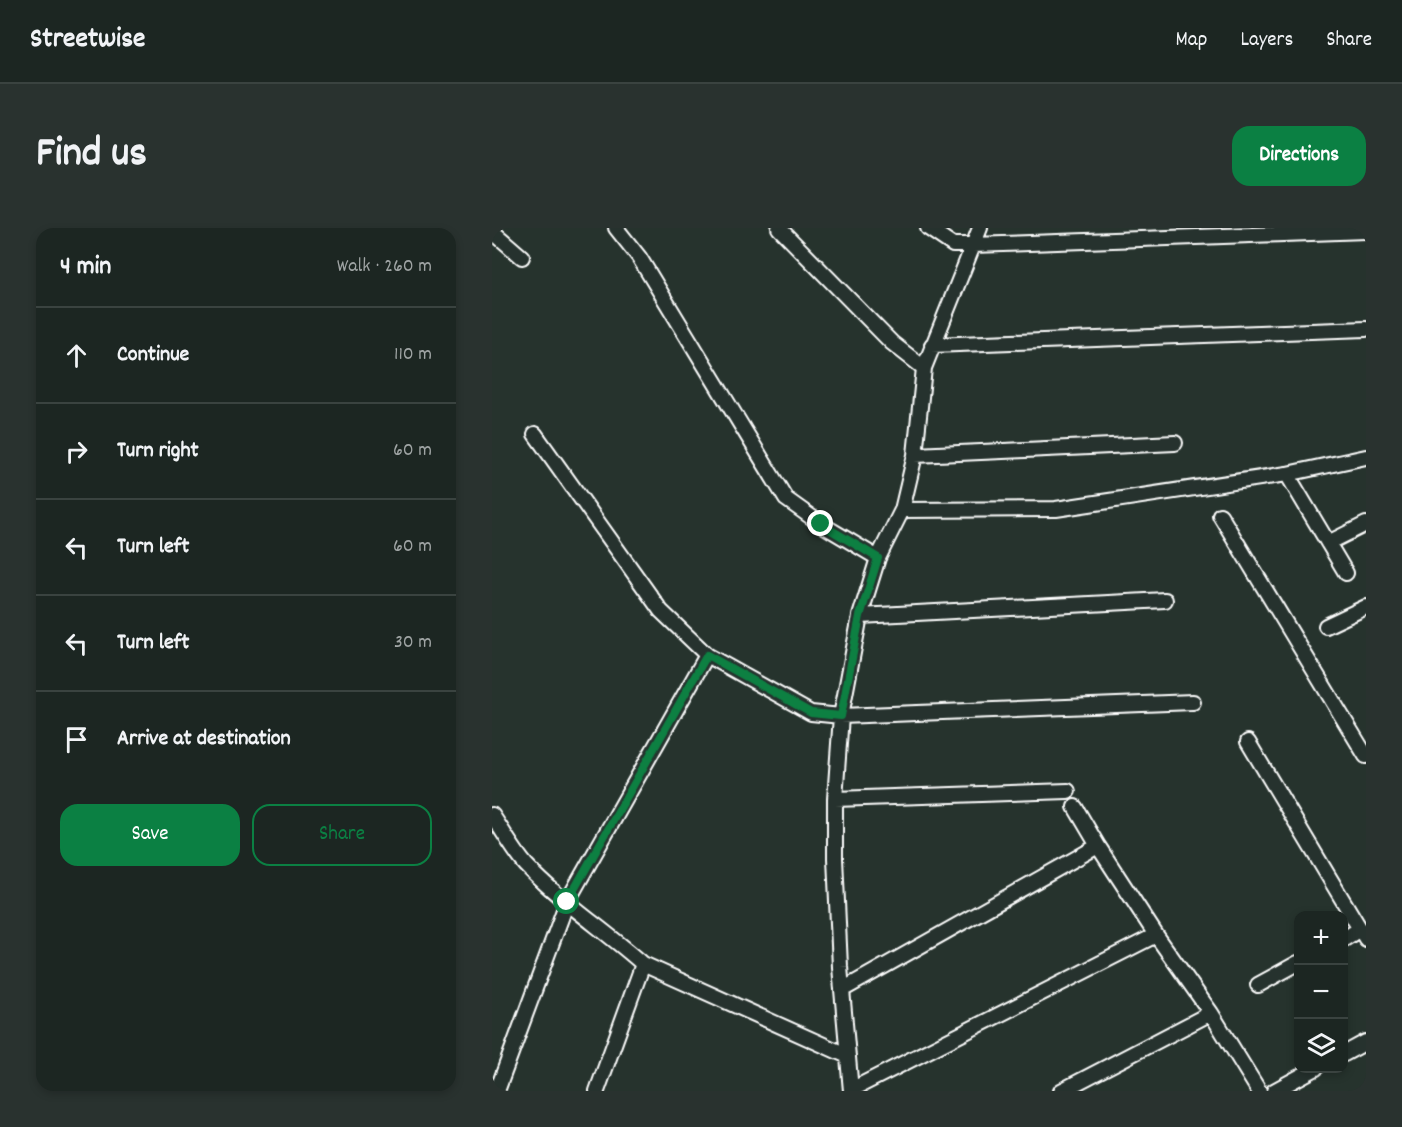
<!DOCTYPE html>
<html lang="en">
<head>
<meta charset="utf-8">
<style>
  :root { --surface:#1c2622; --page:#29322f; --text:#f1f3f6; --muted:#a0a5a5; --line:#3a4340; --accent:#0b8043 }
  body { margin:0; font-family:Dekko,sans-serif; background:var(--page); color:var(--text) }
  .controls { position:absolute; right:18px; bottom:18px; display:grid; overflow:hidden; border-radius:12px; box-shadow:0 3px 9px #0003 }
  .controls button { width:54px; height:54px; display:grid; place-items:center; padding:0; border:0; border-bottom:2px solid var(--line); background:var(--surface); color:var(--text); font:30px sans-serif }
  .stop { position:absolute; width:18px; height:18px; margin:-14px; border:4px solid #0b8043; border-radius:50%; background:#fff }
  .stop.end { background:#0b8043; border-color:#fff; box-shadow:0 2px 6px #0008 }
  .list { margin:0; padding:0; list-style:none }
  h2 { display:flex; justify-content:space-between; align-items:center; height:78px; margin:0; padding:0 24px; font-size:26px }
  h2 small { font-size:20px; font-weight:400; color:var(--muted) }
  .list li { display:grid; grid-template-columns:39px 1fr auto; gap:18px; align-items:center; box-sizing:border-box; height:96px; padding:0 24px; border-top:2px solid var(--line) }
  .list b { display:block; font-size:22px; white-space:nowrap }
  .list em { font-size:20px; font-style:normal; color:var(--muted) }
  .actions { display:flex; gap:12px; padding:18px 24px }
  .actions a { flex:1; padding:14px 0; border:2px solid var(--accent); border-radius:18px; text-align:center; font-size:21px; color:var(--accent) }
  .actions .main { background:var(--accent); color:#fff }
  .icon { flex:none; width:33px; height:33px; fill:none; stroke:currentColor; stroke-width:2; stroke-linecap:round; stroke-linejoin:round }
  .map { position:relative; flex:none; width:874px; height:863px; overflow:hidden; border-radius:18px }
  header { display:flex; align-items:center; gap:36px; box-sizing:border-box; height:84px; padding:0 30px; background:var(--surface); border-bottom:2px solid var(--line) }
  header strong { font-size:28px }
  nav { display:flex; gap:33px; margin-inline-start:auto; font-size:21px }
  .intro { display:flex; align-items:center; justify-content:space-between; box-sizing:border-box; height:144px; padding:0 36px }
  h1 { margin:0; font-size:42px }
  .button { padding:15px 27px; border-radius:18px; background:var(--accent); color:#fff; font-size:21px; font-weight:700 }
  main { display:flex; gap:36px; padding:0 36px }
  aside { flex:1; background:var(--surface); border-radius:18px; box-shadow:0 3px 9px #0003 }
  .map>svg:first-child { display:block }
  .lines { fill:none; stroke-linecap:round; stroke-linejoin:round }
  .minor-casing { stroke:#fff; stroke-width:18 }
  .minor { stroke:#26332d; stroke-width:14 }
  .route { stroke:#0b8043; stroke-width:8 }
</style>
</head>
<body>
<header>
<strong>Streetwise</strong>
<nav><a>Map</a><a>Layers</a><a>Share</a></nav>
</header>
<div class="intro"><h1>Find us</h1><a class="button">Directions</a></div>
<main>
<aside>
<h2>4 min<small>Walk · 260 m</small></h2>
<ul class="list">
<li><svg class="icon" aria-label="ahead" viewBox="0 0 24 24"><path d="M12 20V5M6 11l6-6 6 6"/></svg><div><b>Continue</b></div><em>110 m</em></li>
<li><svg class="icon" aria-label="right" viewBox="0 0 24 24"><path d="M7 20v-9h11M14 6l5 5-5 5"/></svg><div><b>Turn right</b></div><em>60 m</em></li>
<li><svg class="icon" aria-label="left" viewBox="0 0 24 24"><path d="M17 20v-9H6M10 6l-5 5 5 5"/></svg><div><b>Turn left</b></div><em>60 m</em></li>
<li><svg class="icon" aria-label="left" viewBox="0 0 24 24"><path d="M17 20v-9H6M10 6l-5 5 5 5"/></svg><div><b>Turn left</b></div><em>30 m</em></li>
<li><svg class="icon" aria-label="arrive" viewBox="0 0 24 24"><path d="M6 21V4h12l-3 4 3 4H6"/></svg><div><b>Arrive at destination</b></div></li>
</ul>
<div class="actions"><a class="main">Save</a><a>Share</a></div>
</aside>
<div class="map">
<svg width="874" height="863" viewBox="0 0 874 863">
  <rect width="100%" height="100%" fill="#26332d"/>
  <filter id="ink" filterUnits="userSpaceOnUse"><feTurbulence type="fractalNoise" baseFrequency=".0167" numOctaves="2"/><feDisplacementMap in="SourceGraphic" scale="12" xChannelSelector="R" yChannelSelector="G"/><feConvolveMatrix kernelMatrix="1 2 1 2 8 2 1 2 1" color-interpolation-filters="sRGB"/></filter>
  <g filter="url(#ink)">
    <g class="lines">
      <g class="minor-casing">
        <path id="minor" d="M124,0L147,29L294,271L329,296L386,330
          M287,0L400,115L432,140
          M436,0L461,17H481L874,3
          M0,3L30,29
          M440,117L874,101
          M43,206L169,383L215,427L319,485L349,488L701,474
          M423,227L683,215
          M795,246L854,345
          M410,282L564,281L795,246L874,229
          M728,287L874,528
          M836,315L874,296
          M368,388L673,372
          M834,398L874,379
          M756,514L874,711
          M343,571L576,563
          M583,579L606,618
          M0,587C11,603 21,622 34,637C69,674 113,702 151,736L356,828
          M852,711L868,701
          M766,757L806,735
          M350,762L606,618L664,707L719,785L767,863
          M852,826L874,814
          M359,862L664,707
          M5,863L75,674L215,427
          M105,863L151,736
          M359,863L348,739L343,630V571L349,488L368,388L386,330L410,282L423,227L432,140L488,0
          M569,863L719,785
          M782,863L824,840"/>
      </g>
      <use href="#minor" class="minor"/>
    </g>
  </g>
  <g class="lines" filter="url(#ink)">
    <path class="route" d="M75,674L215,427L319,485L349,488L368,388L386,330L329,296"/>
  </g>
</svg>
<div class="controls">
<button>+</button>
<button>−</button>
<button><svg class="icon" aria-label="layers" viewBox="0 0 24 24"><path d="M12 4l9 5-9 5-9-5zM3 14l9 5 9-5"/></svg></button>
</div>
<div class="stop" style="left:75px;top:674px"></div>
<div class="stop end" style="left:329px;top:296px"></div>
</div>
</main>
</body>
</html>
